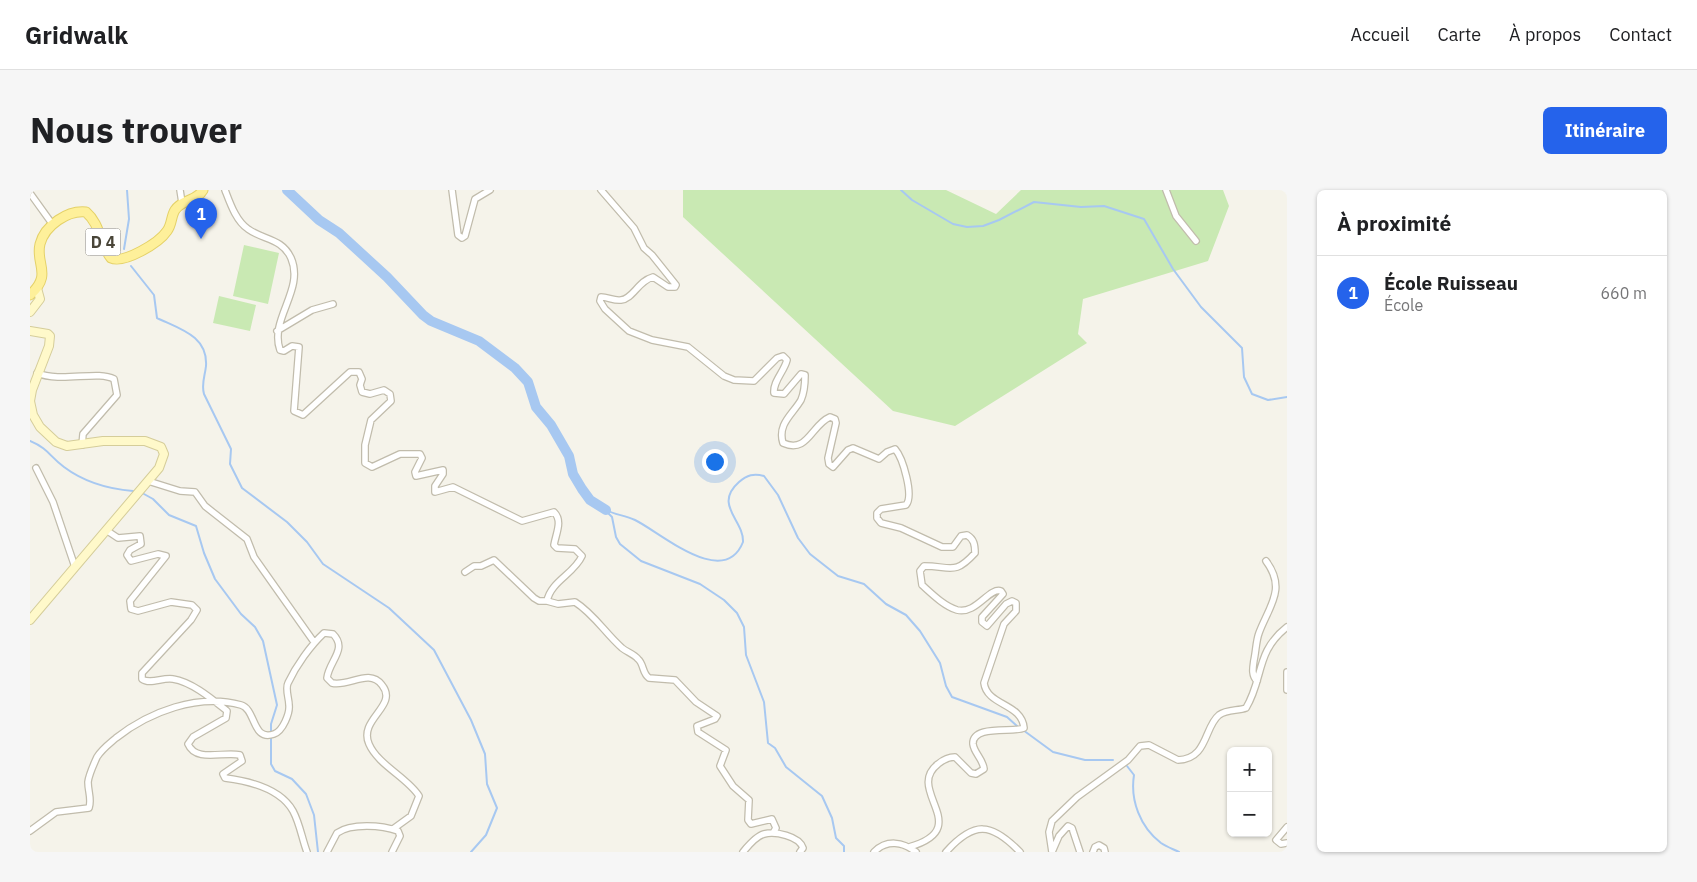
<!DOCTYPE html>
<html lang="fr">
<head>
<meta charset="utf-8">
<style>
  :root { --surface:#fff; --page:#f6f6f6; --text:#202124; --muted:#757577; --line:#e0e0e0; --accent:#2563eb }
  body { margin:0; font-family:"IBM Plex Sans",sans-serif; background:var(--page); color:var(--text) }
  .controls { position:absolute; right:15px; bottom:15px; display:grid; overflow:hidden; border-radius:8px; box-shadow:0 1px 4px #0004 }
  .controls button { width:45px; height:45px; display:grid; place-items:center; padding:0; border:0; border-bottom:1px solid var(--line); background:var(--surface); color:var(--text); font:25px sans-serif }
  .you { position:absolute; left:684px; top:271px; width:18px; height:18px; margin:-12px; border:4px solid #fff; border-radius:50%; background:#1a73e8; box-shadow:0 0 0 8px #1a73e833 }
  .badge { display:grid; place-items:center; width:32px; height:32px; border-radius:50%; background:var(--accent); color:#fff; font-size:16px; font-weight:700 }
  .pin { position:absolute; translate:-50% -41px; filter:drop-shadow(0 1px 2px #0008) }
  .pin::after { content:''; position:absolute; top:26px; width:18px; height:15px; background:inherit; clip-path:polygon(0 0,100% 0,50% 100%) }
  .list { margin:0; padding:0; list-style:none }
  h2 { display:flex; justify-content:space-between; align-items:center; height:65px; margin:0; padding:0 20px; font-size:21px }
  h2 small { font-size:16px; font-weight:400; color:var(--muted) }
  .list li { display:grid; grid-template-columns:32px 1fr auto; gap:15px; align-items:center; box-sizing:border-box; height:75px; padding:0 20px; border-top:1px solid var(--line) }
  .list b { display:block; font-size:19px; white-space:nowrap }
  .list p { margin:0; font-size:16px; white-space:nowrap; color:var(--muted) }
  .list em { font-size:16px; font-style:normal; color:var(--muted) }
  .map { position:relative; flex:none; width:1257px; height:662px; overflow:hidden; border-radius:8px }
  header { display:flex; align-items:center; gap:30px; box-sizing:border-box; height:70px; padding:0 25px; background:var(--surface); border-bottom:1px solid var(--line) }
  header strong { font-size:24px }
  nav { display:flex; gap:28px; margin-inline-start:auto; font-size:18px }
  .intro { display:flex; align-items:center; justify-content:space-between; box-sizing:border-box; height:120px; padding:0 30px }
  h1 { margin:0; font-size:35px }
  .button { padding:12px 22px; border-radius:8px; background:var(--accent); color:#fff; font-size:18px; font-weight:700 }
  main { display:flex; gap:30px; padding:0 30px }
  aside { flex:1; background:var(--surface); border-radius:8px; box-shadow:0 1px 4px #0004 }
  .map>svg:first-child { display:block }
  .green { fill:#c9e9b3 }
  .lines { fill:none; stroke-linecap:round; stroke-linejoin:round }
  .stream { stroke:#a7c8f1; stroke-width:2 }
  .river { stroke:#a7c8f1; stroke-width:10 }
  .minor-casing { stroke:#c1bcac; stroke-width:8 }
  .secondary-casing { stroke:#d5cd9a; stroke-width:10 }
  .primary-casing { stroke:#e4d168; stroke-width:11 }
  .minor { stroke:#fff; stroke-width:5.5 }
  .secondary { stroke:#fff9ca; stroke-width:8 }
  .primary { stroke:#fef09a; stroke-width:9 }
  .labels { text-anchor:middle; stroke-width:4.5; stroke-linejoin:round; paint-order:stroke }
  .shield { fill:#fff; stroke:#807d74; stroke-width:1 }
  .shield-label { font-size:16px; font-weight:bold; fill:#494538 }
</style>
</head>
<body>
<header>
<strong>Gridwalk</strong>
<nav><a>Accueil</a><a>Carte</a><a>À propos</a><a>Contact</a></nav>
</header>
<div class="intro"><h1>Nous trouver</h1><a class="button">Itinéraire</a></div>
<main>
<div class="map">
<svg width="1257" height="662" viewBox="0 0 1257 662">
  <rect width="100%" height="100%" fill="#f5f3ea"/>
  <path class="green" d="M653,0H916L966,24L991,0H1193L1199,16L1178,71L1053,109L1048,144L1057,153L925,236L863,221L653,27Z
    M214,55L249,63L238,114L203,106Z
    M189,106L226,115L220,141L183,133Z"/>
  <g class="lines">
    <path class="stream" d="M871,0L882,10L923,34L937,37L953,36L969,30L1004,12L1051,17L1074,16L1114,29L1143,79L1171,117L1212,158L1214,187L1222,204L1238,210L1257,207
      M94,59L99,29L97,0
      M101,76L124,105L127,128C150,139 178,146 176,176C175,186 171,194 174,204L201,259L200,274L212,298L257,332L277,352L293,374L359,418L404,460L441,530L455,564L457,594L467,618L456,645L441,662
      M0,251C19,259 19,266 34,277C54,292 78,299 103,301
      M114,304L123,309L139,325L166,336L174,363L185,389L211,424L225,437L233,451L247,515L241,534V574L245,581L262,589L276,604L284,625L288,662
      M576,320C585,325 595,325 605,330C630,342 694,400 713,352C714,330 683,315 709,292C717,285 724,283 734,286L748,305L768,348L780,364L808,386L834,394L856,414L876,425L890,441L910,473L916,496L922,507L977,527L987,536
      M577,322L582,327L586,347L590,354L611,371L670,394L694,410L707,423L714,437L716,465L734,512L738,553L745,558L756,577L792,606L802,628L806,648L814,656V662
      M993,540L1023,562L1055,570H1083
      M1097,576L1104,585C1100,610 1110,637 1131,653C1137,657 1143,659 1149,662"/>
    <path class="river" d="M257,0L289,30L309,43L357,87L393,125L401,131L449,151L485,178L498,192L506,217L521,235L539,266L543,284L552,299L560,310L576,320"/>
    <g class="minor-casing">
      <path id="minor" d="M150,0L152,13
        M195,0C200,13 206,31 218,39C233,50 252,48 261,68C275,100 239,129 250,160L254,161L262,156L269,157L264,221L273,225L320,182H329L332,189L330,195L332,202L340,204L354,200L360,204L361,211L341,230L335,255V273L342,277L370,264H390L392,268L385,282L386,286L413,280V284L405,296V302L423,297L492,331L524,322C533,331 526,343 524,355L527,358L545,359L552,366C544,384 521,391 517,411L528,414L545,412C564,424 575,443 592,458C597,462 604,464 608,469C614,474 612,483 619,488L645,490L666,512L687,526L685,529L667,536L668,542L696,560L690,576L703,596L719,610L718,630L721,634L742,629L746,638L743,643
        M422,0L428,45L432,48L435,46L445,9L460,0
        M571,0L604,38L614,58L622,65L646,95L645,97H638L623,87C608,91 603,109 591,110C584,111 578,107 571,107L570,111L575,119L599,141L622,150L658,157L694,186L704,190L724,191L747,168L753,166L757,170C754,182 743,191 744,203L754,204L771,184L775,185C775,193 774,203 771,210C763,224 747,234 753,253C778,264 781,235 800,227L805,229L806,233L798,268L799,274L803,277L818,260L823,258L849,269L857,262L865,259C873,268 884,306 876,315L851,319L847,323V328L851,333L871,338L912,357H923L931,346L937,345C944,349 945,355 945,363C924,386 921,376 894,376L890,381L892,395C902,404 914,416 927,420C946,425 959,397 971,401L973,404L952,427V432L957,436L976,414L982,411L986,413V421L974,434L954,493C957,516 992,513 994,538C984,543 942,534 943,554C944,563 953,569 954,579L946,584L941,583L925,567C918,567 914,569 908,574C874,600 946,638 879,657
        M1136,0L1146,26L1166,51
        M0,3L23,35
        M247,141L282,120L303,114
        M7,183C31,193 68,180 84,189L87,205L53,244L52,255
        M6,278L23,312L45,377
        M118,291L150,301L165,302L175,316L217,349L224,367L284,452
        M76,340L88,348L110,346L111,354L100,360L97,365L101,371L128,364L136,366L100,411L101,419L108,421L141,412L162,415L167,420L161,430L112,483V489C120,495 133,487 143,489C162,492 182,509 197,521L196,528L163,547L158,554C166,573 194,561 210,565L212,571L193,584L195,588C219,591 250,598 263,621C270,634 272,649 277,662
        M435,382L444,376H451L464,370L504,408L509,411H517
        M1257,482V500
        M1227,491C1221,485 1223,477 1224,470C1226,461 1226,451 1229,443C1239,416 1257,399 1236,371
        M1257,637L1246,650L1251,654L1257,653
        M0,641L26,622L59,618C62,609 58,602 58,592C59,584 64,574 67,567C72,559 79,554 86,548C119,522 168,503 211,515C226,519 222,552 244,544C253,541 260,523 259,515C259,508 255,499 258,493C266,476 280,456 294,443L303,444C318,459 299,471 297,488L302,493C319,497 339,478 352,495C369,516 328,529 339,554C348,575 378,588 389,606L381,626L363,639
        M297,662L307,643C321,633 352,635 368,641L370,646L362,662
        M713,662C718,656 726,646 734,644C745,641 769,646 773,658L770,662
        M844,662C857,649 873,652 886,662
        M916,662C944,631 961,632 990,662
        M1022,662L1019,642L1022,631L1047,607L1098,570L1110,556L1119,555L1148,570C1178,569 1174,537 1189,525C1197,519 1208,521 1216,518C1234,488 1225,462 1257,437
        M1022,662L1029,646L1038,636L1042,638L1050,662
        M1063,662L1065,657L1069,655L1074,658L1075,662"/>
    </g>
    <g class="secondary-casing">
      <path id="secondary" d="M0,122L10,109L7,98
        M0,141L18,144L20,146L19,156L2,200L0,211L3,225L10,237L26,252L37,256L73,251H115L131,257L134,264L129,278L0,430"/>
    </g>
    <g class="primary-casing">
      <path id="primary" d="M0,105C23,84 5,74 10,54C15,35 38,20 56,22C71,35 69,53 81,68C94,74 129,53 137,41C142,35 141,26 145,20C152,9 167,11 173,0"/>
    </g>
    <use href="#minor" class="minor"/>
    <use href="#secondary" class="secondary"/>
    <use href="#primary" class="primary"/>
  </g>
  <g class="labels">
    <rect class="shield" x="55.5" y="38.5" width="35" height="27" rx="4"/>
    <g class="shield-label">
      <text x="73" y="58">D 4</text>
    </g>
  </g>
</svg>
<div class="controls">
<button>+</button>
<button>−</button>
</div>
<div class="you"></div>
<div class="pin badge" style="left:171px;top:49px">1</div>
</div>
<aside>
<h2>À proximité<small></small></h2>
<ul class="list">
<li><span class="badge">1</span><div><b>École Ruisseau</b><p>École</p></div><em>660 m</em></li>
</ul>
</aside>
</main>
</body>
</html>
